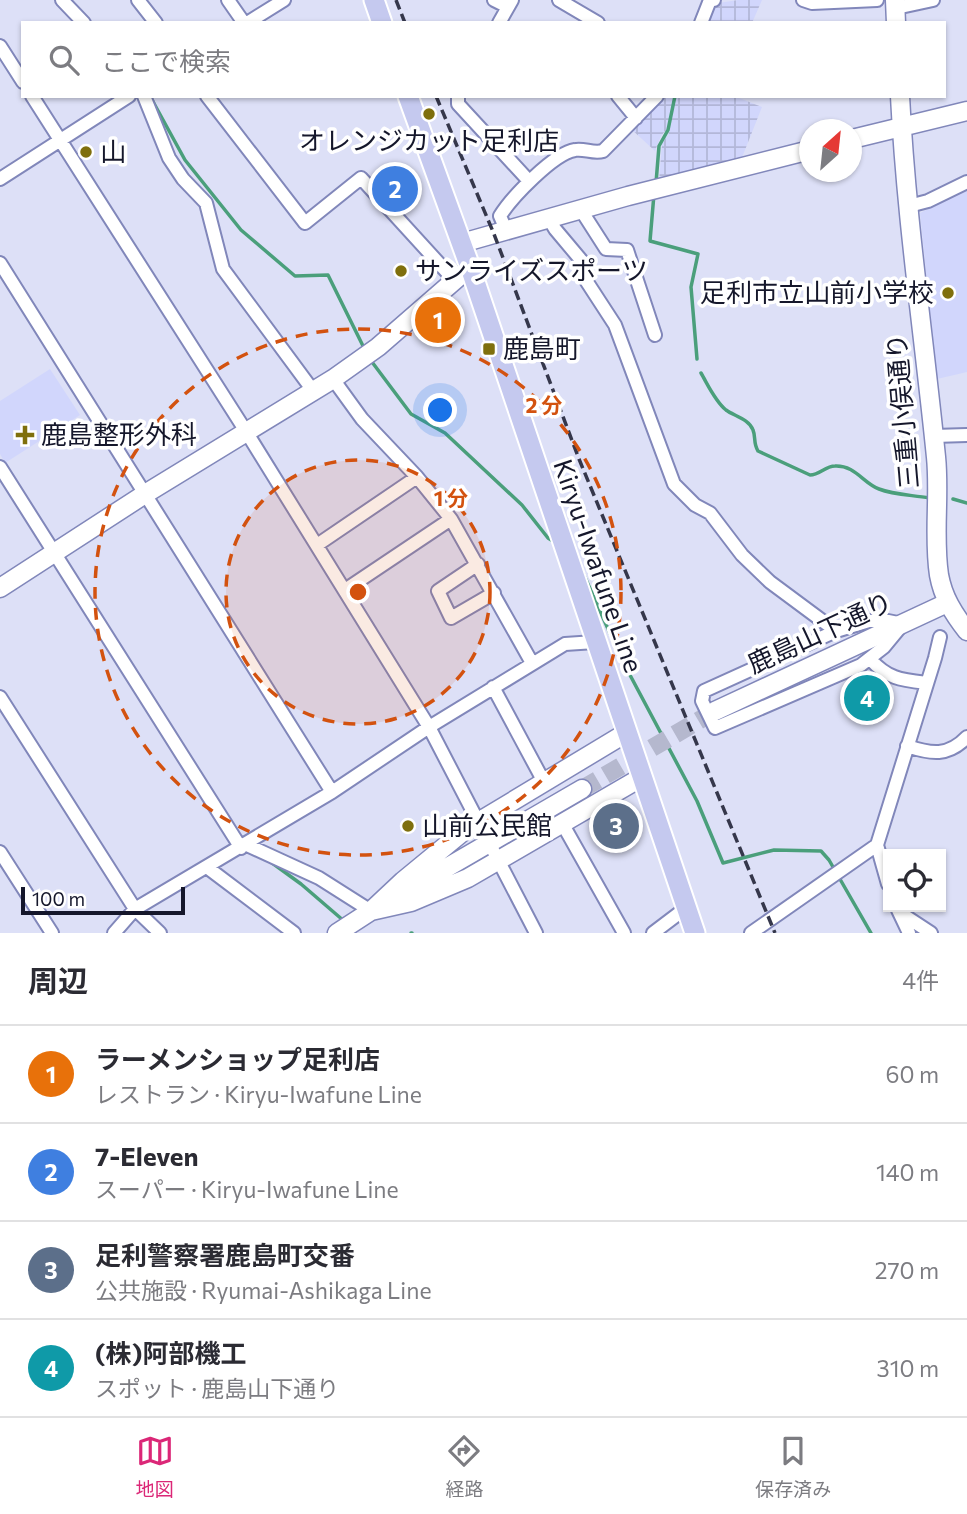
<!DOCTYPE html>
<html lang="ja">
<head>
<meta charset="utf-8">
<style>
  :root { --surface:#fff; --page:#f2f2f3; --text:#2b2b33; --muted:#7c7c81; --line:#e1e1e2; --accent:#db2777 }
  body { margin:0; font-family:Commissioner,"Noto Sans JP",sans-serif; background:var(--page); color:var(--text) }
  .controls { position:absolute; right:21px; bottom:21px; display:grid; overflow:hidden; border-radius:0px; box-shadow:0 2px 5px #0004 }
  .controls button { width:63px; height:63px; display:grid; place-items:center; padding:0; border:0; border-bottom:2px solid var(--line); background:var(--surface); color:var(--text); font:35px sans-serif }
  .compass { position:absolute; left:799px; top:119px; width:63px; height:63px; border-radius:50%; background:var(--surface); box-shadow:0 2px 5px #0004; rotate:27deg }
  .scale { position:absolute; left:21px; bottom:18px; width:164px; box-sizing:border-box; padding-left:7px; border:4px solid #15172b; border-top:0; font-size:19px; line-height:24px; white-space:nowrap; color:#15172b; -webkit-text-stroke:5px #fff; paint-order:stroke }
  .you { position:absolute; left:441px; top:411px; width:24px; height:24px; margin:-18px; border:5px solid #fff; border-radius:50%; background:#1a73e8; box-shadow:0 0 0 10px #1a73e833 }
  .badge { display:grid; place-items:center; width:46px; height:46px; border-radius:50%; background:var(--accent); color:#fff; font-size:23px; font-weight:700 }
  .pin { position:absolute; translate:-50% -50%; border:4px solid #fff; box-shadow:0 2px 7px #0006 }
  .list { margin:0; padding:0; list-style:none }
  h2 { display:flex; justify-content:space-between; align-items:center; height:91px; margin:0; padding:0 28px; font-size:30px }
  h2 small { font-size:23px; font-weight:400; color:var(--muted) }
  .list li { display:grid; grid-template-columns:46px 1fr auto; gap:21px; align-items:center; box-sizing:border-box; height:98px; padding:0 28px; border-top:2px solid var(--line) }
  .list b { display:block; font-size:26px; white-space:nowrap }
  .list p { margin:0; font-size:23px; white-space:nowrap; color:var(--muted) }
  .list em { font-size:23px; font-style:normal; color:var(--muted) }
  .icon { flex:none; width:38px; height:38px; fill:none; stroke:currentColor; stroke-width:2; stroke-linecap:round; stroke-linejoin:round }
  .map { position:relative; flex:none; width:967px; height:933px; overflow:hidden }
  .search { position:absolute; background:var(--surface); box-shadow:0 2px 5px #0004; left:21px; right:21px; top:21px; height:77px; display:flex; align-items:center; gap:18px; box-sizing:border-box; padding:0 24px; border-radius:0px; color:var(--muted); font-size:26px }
  .sheet { height:483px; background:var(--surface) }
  nav { display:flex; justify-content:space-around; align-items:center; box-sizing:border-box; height:98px; border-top:2px solid var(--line); background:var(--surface); font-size:19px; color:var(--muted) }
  nav a { display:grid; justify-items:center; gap:4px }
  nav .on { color:var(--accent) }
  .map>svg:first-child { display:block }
  .built { fill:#d1d6fc }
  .industrial { fill:url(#industrial-grid) }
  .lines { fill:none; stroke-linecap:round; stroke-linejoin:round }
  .stream { stroke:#4a9f7b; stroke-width:3.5 }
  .secondary-tunnel { stroke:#b5b8ce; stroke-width:18; stroke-dasharray:18 9; stroke-linecap:butt }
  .street-casing { stroke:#8187ba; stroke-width:16 }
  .secondary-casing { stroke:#8187ba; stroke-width:21 }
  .primary-casing { stroke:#fff; stroke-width:23 }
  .street { stroke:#fff; stroke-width:12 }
  .secondary { stroke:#fff; stroke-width:18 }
  .primary { stroke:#c5c9ef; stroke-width:19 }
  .rail { stroke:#35374b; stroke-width:3.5; stroke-dasharray:10 5; stroke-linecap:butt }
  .ring { fill:none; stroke:#d3520f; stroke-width:3.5; stroke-dasharray:12 9 }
  .poi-dot { fill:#7f6f0d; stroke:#fff; stroke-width:2.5 }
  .labels { text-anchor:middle; stroke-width:7; stroke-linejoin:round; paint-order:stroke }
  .poi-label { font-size:26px; fill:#15172b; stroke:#fff; text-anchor:start }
  .street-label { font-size:26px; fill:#15172b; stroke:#fff }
  .centre { fill:#d3520f; stroke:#fff; stroke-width:3.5 }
  .ring-label { font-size:21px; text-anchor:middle; font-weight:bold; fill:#d3520f; stroke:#fff; stroke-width:7; stroke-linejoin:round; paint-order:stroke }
</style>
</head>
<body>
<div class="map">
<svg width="967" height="933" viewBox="0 0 967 933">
  <defs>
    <pattern id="industrial-grid" width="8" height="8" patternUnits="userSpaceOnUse" patternTransform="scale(1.75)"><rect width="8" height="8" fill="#d1d6fc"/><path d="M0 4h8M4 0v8" fill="none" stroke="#b3b7d8"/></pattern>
  </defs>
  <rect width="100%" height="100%" fill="#dde0f7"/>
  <path class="built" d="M967,190V372L937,379L920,213Z
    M50,369L80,415L5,463L0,454V401Z"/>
  <path class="industrial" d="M738,0H762L752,23H704L712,4Z
    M661,96H734L762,107L741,160L659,181L662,144L669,133L665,131L661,136L655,151L630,128Z"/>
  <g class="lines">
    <path class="stream" d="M151,98L185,160L241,230L295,276L328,275L364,348
      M656,183L659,146L668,130L675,96
      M654,194L650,241L698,254L691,287L697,359
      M369,358L411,414L445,433L522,505L548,538L556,543
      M701,373C708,385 715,401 726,410C734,416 749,419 753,430C756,437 753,443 758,451L810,475C820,475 825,466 835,466C855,465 863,483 879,489C894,495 913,495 929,498
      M953,499L967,503
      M583,573L622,660L697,801L723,863L774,850L821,851L829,860L871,933
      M268,860L301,884L344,921
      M411,933H412"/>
    <path class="secondary-tunnel" d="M582,789L715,711"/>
    <g class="street-casing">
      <path id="street" d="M62,0L84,23
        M138,0L156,23
        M228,0L244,23
        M494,0L508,7
        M559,0L598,23
        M803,0L812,3L877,0
        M896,8L933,0
        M247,23L284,0
        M499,23L512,0
        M701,23L710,0H714
        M0,46L23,82
        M32,96L247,433L429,727L536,933
        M144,96L169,158L183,179L206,203L223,269L314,392
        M207,96L305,223L361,178L455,281
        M458,96V104L529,181
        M618,96L636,118
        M0,179L129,96
        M909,206L928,201L967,182
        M581,210L606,249L627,250L655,335
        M549,219L555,229L581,260L587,282L615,325L674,484L695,505L710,513L742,555L770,582L836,631
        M506,230L500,216C511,198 554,153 575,150C584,148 593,154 603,151L657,96
        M0,263L332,792
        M333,379L362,419L417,477L451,519L532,663
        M934,436L967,435
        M0,467L241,848
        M317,545L417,477
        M478,564L438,591L451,618L494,593
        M345,590L451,519
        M869,621H888L903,624L884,647L861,665L715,728L702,701L704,691L836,631Z
        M870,659C888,679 901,680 927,683
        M493,687L544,782
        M0,697L135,909L160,933
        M907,746C931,754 948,757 967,737
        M562,823L624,933
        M247,845L319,878L371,911
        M0,852L52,933
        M208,868L294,933
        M888,884L877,845L935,658L940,637
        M898,910L909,933
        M899,912L931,933
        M114,933L135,909L332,792L429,727L565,644L595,642
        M653,933L686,908
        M751,933L877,845"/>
    </g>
    <g class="secondary-casing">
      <path id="secondary" d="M895,0L896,23
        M900,96C906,217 924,337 936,457C940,496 933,536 939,575C943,597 953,613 967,631
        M852,139L967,111
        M462,243L628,196L810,150
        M0,588L145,494L333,379L378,347L470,267
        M715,711L947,603
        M398,896L582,789
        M371,911L411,902L468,878L642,777
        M337,933L371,911L403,881L465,830L626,733"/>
    </g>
    <g class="primary-casing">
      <path id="primary" d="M374,0L382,23
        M408,96L470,267L695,933"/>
    </g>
    <use href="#street" class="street"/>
    <use href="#secondary" class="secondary"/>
    <use href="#primary" class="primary"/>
    <path class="rail" d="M396,0L405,23
      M436,96L494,234L579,459L775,933"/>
  </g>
  <circle cx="358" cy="592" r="132" fill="#d3520f" fill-opacity=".12"/>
  <g class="ring">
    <circle cx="358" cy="592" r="132"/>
    <circle cx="358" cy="592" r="263"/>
  </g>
  <g class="poi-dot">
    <circle cx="429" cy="114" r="7"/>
    <circle cx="86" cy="152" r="7"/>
    <circle cx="401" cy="271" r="7"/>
    <circle cx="948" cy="293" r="7"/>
    <rect x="482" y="342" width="14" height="14" rx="3.5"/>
    <path d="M21.5 424.5h7v7h7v7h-7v7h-7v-7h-7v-7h7z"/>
    <circle cx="408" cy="826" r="7"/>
  </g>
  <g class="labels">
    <g class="poi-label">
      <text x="429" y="150" text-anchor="middle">オレンジカット足利店</text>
      <text x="100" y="161">山</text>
      <text x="415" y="280">サンライズスポーツ</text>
      <text x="934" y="302" text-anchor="end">足利市立山前小学校</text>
      <text x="503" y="358">鹿島町</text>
      <text x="41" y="444">鹿島整形外科</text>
      <text x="422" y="835">山前公民館</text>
    </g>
    <g class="street-label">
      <text transform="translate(903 411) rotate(-95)" y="9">三重小俣通り</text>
      <text transform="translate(598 566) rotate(71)" y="9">Kiryu-Iwafune Line</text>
      <text transform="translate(820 633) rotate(-25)" y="9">鹿島山下通り</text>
    </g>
  </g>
  <circle cx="358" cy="592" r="10" class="centre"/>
  <g class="ring-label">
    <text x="544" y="413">2 分</text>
    <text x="451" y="506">1 分</text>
  </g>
</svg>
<div class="controls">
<button><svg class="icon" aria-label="locate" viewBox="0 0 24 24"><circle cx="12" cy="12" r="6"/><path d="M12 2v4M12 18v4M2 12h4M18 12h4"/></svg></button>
</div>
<svg class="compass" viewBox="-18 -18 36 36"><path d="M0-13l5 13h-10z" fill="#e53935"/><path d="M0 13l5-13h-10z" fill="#7c7c81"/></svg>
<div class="scale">100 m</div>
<div class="you"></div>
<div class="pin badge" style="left:438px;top:320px;background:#e8710a">1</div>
<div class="pin badge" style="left:395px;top:189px;background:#3f7fe0">2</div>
<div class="pin badge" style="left:616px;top:826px;background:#5c6f8a">3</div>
<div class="pin badge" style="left:867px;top:698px;background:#0f9aa8">4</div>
<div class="search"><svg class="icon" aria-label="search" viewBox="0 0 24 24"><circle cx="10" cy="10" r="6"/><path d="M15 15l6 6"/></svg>ここで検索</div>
</div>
<section class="sheet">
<h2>周辺<small>4件</small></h2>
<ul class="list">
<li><span class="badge" style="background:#e8710a">1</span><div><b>ラーメンショップ足利店</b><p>レストラン · Kiryu-Iwafune Line</p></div><em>60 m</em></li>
<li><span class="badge" style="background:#3f7fe0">2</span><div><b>7-Eleven</b><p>スーパー · Kiryu-Iwafune Line</p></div><em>140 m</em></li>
<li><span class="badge" style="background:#5c6f8a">3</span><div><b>足利警察署鹿島町交番</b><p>公共施設 · Ryumai-Ashikaga Line</p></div><em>270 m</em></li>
<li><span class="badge" style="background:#0f9aa8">4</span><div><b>(株)阿部機工</b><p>スポット · 鹿島山下通り</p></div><em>310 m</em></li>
</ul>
</section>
<nav>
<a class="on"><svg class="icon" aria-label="map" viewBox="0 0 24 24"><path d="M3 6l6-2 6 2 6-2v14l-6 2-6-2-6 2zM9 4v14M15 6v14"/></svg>地図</a>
<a><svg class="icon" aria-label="directions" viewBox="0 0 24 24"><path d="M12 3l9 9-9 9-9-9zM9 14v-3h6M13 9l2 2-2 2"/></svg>経路</a>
<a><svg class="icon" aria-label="saved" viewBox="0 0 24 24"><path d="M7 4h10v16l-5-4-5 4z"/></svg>保存済み</a>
</nav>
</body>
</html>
